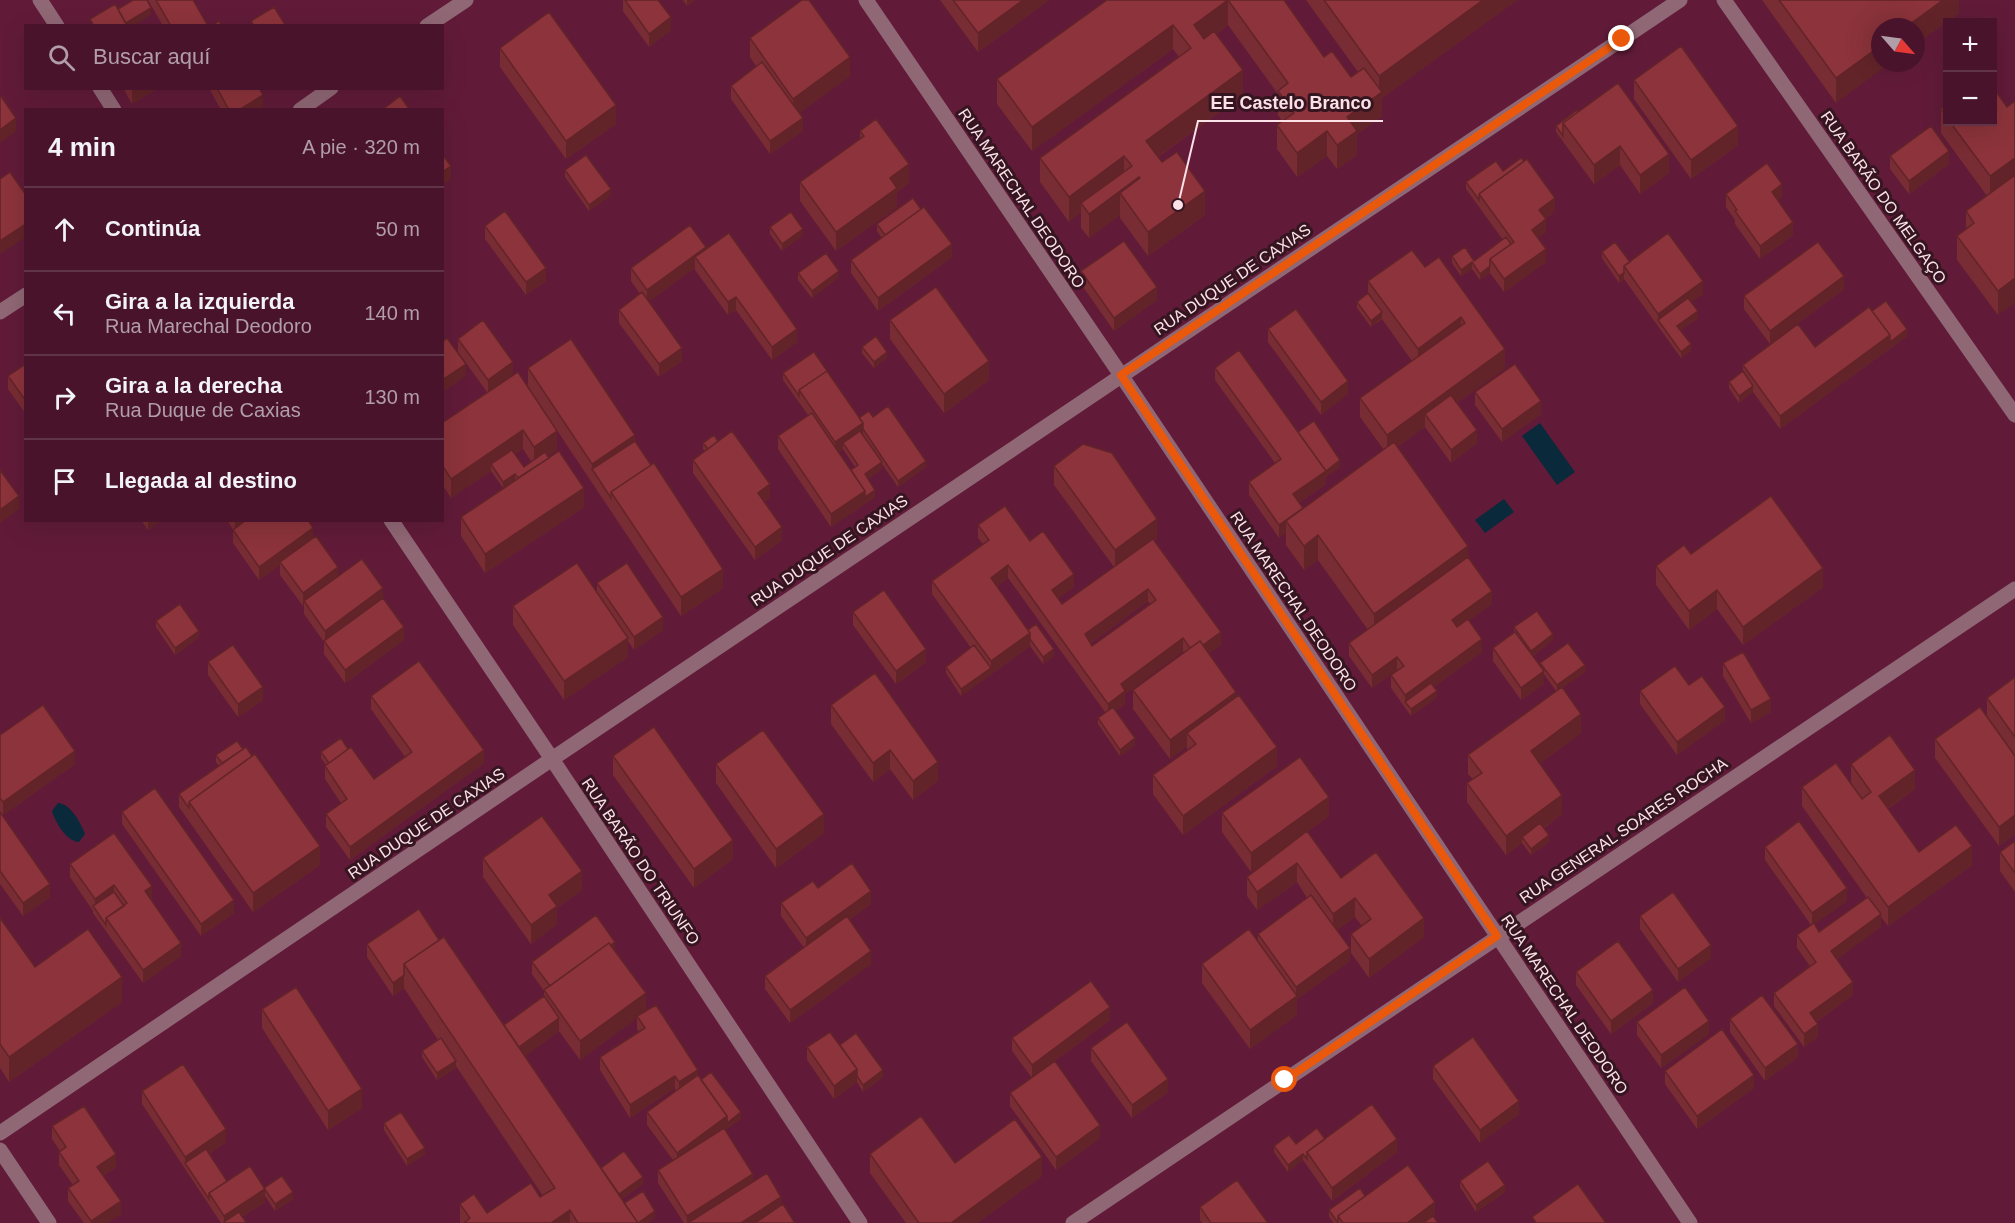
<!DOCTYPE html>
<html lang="es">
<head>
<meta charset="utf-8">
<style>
  :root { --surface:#49142b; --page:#501d33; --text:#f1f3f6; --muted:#b19ea9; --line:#613347 }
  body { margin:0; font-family:Helvetica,sans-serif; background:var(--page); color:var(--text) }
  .controls { position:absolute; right:18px; top:18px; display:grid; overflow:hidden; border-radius:0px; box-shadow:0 6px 24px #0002 }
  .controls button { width:54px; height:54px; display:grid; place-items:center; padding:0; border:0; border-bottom:2px solid var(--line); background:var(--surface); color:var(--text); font:30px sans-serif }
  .compass { position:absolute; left:1871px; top:18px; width:54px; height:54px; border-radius:50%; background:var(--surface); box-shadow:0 6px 24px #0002; rotate:118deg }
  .stop { position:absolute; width:18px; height:18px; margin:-14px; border:4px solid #ea580c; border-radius:50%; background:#fff }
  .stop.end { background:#ea580c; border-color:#fff; box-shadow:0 2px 6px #0008 }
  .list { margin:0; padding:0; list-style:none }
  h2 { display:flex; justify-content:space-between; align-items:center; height:78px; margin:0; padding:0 24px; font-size:26px }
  h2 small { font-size:20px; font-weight:400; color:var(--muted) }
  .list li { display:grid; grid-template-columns:39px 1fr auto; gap:18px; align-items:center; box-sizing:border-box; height:84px; padding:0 24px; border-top:2px solid var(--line) }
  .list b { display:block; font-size:22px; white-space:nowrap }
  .list p { margin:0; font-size:20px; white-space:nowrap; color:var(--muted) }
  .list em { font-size:20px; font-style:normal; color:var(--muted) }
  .icon { flex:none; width:33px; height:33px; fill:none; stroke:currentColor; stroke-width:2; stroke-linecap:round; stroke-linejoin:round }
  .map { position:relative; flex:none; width:2015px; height:1223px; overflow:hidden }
  .search { position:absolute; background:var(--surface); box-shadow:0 6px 24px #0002; left:24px; top:24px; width:420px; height:66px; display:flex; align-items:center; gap:15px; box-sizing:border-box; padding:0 21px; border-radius:0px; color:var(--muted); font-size:22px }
  .panel { position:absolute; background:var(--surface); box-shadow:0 6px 24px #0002; left:24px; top:108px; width:420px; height:414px; border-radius:0px }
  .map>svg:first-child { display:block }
  .water { fill:#0a293a }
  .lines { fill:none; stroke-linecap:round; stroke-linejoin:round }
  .street { stroke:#906775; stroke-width:15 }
  .wall { fill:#782c33; fill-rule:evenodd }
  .shaded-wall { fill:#622429 }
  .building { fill:#8c333b; stroke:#622429; stroke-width:1.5; fill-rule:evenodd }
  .route { stroke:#ea580c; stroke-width:8 }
  .labels { text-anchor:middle; stroke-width:6; stroke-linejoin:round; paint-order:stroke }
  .street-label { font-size:16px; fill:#fce1e9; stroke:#341520 }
  .leader { fill:none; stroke:#fce1e9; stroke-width:2 }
  .callout-dot { fill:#fce1e9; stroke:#341520; stroke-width:2 }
  .callout-label { font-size:18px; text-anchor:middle; font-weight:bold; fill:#fce1e9; stroke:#341520; stroke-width:6; stroke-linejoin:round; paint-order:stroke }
</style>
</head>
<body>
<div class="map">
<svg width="2015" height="1223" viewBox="0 0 2015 1223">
  <rect width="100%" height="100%" fill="#611b39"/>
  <path class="water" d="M1540,423L1575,472L1557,485L1522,436Z
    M1504,499L1514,512L1485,533L1475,520Z
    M58,803C70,803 81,823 85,834L79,842C67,842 55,822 52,811Z"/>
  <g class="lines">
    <path class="street" d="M40,0L57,26
      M866,0L1121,375L1690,1223
      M1724,0L2015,415
      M427,26L466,0
      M100,88L114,110
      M300,110L331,88
      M0,312L26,295
      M391,520L552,759L860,1223
      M0,1133L552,759L1680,0
      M0,1150L49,1223
      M1073,1223L2015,589"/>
  </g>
  <path class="wall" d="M148,0H193L208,26H163Z
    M623,0H658L671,30L649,47L623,11Z
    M683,0H695L687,6Z
    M940,0H1049L978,52Z
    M1107,0H1284L1324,57L1351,77L1358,72L1306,0H1517L1382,98V116L1357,134V155L1337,169L1327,156L1297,177L1277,149V125L1282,121L1278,115V94L1228,25L1216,34L1243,95L1158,157L1205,215L1148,256L1120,218V215L1089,238L1081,228V212L1069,222L1040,182V158L1179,57L1173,49L1032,151L997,104V79Z
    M1762,0H1959V13L1916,44V27L1836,103Z
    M750,38L850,76L799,113L803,131L770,154L731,99V86L756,66L750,57Z
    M500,48L616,124L566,159L500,67Z
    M1634,80L1738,145L1691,179L1634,99Z
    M123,88H157V89L132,104Z
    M209,88H259L263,108L261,110H221Z
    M1947,104V122L2007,107L1998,315L1957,260V236L1966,230V211L1987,196L1941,133V109Z
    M1578,112L1669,173L1640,194L1620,165L1594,184L1556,132V126Z
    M26,131V147L24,145V132Z
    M860,131L909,183L897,192V207L836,251L800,201V182L860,139Z
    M1890,156L1949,164L1909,194L1890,169Z
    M565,170L611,195L589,211L565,177Z
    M1503,171L1555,211L1545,219L1546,232L1538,238L1546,262L1504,292L1490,273L1480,280L1472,269L1461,276L1452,263V256L1474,261L1503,240L1466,189V182Z
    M1726,194L1782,197L1778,200L1793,235L1760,259L1735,224V220L1726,207Z
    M877,224L952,257L878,311L851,273V260L882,238L877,231Z
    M485,226L546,281L526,295L485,239Z
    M770,227L803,235L782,251L770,234Z
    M706,250L797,342L772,360L736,310L728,315L695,270V268L649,301L682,361L659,377L619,323V310L640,294L631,281V268Z
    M1602,252L1630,262L1703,294L1691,302L1698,318L1681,330L1691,351L1681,358L1624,279L1619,283L1602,258Z
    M1425,267L1505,368L1457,403L1477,443L1451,463L1425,427L1397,447L1468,557L1492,604L1469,620L1482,652L1434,687L1437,697L1411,716L1391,688V675L1397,670L1372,688L1349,656V643L1368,630L1318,560L1304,570L1286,545V533L1279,538L1249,495V482L1275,463L1215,380V368L1298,432L1340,467L1326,477V484L1299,503L1303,508L1384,450L1360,417V398L1412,361L1382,319L1371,327L1357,308V302L1368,293V281Z
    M1081,271L1157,300L1114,331L1081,284Z
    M798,273L839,277L812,298L798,280Z
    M1844,289L1770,344L1744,309V296Z
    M1872,311L1907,336L1780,429L1753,392L1739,403L1729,388V382L1743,371V365L1815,347Z
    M890,320L989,380L944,413L890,339Z
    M1268,329L1348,394L1321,415L1268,342Z
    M458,339L513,375L557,450L548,456L584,507L485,573L461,536V517L503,488L491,471L451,498L442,484V423L487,392L458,352ZM523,449L531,461L524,467L515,454Z
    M862,347L887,358L874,368L862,353Z
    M26,364V414L8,389V376Z
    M528,368L635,441L723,588L681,616L528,387Z
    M783,373L859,418L873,417L926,467L898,487L882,464V469L868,479L875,497L831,527L778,449V436L808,415L783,380ZM843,449L855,467L851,470L839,452Z
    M1475,392L1541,414L1502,442L1475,405Z
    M718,441L770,497L764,502L782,540L755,560L693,473V460L705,451L703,449V443Z
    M1054,466L1157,538L1154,541L1221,645L1209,653L1236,697L1277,766L1183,835L1153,794V775L1187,750V746L1170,759L1133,709V690L1184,653L1183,651L1125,694V704L1116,711L1135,745L1120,756L1098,724V718L1105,712L1008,578L997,586L1028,630L1054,656L1043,664L1030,646L961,696L946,673V667L971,648L932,594V581L983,544L978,538V525L1030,541L1074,587L1058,598L1062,604L1114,567L1054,485ZM1148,601L1150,604L1092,646L1091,643Z
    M141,520H162L148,530Z
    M227,520H308L313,538L338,577L383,598L404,640L345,683L324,654V642L304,614V605L303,606L280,575V565L259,580L233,543V530Z
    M1691,554L1823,587L1743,645L1717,609L1689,630L1656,585V566Z
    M597,583L663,630L634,650L628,641V657L564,700L513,625V606L597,592Z
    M853,612L926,662L896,684L853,625Z
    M156,621L199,637L175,655L156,627Z
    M1514,627L1553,640L1533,656L1540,667V663L1585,672L1562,688L1581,733L1539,764L1562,814L1544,828L1549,842L1531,855L1522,843L1506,855L1467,802V783L1473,779L1468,774V755L1556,691L1544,674V684L1521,700L1493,661V648L1514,632Z
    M208,662L263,700L238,717L208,675Z
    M1723,663L1771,712L1751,723L1723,676Z
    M2015,677V834L1999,846L1935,758V739L1987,716V698Z
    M1689,685L1725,720L1677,755L1640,704V691Z
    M371,696L484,763L350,860L326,827V814L341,803L325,779V766L326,765L321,758V752L348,749L374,779L405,757L371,709Z
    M831,705L938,781L913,800L890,769L873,782L831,724Z
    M0,735L75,764L3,815L0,811Z
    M216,755L320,865L253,912L179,807V794L219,766L216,762Z
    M613,756L733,859L694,888L613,775Z
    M716,764L824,833L776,868L716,783Z
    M1851,764L1915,789L1888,809L1919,852L1972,865L1888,926L1881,917V927L1837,959L1853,995L1816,1022L1818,1037L1804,1047L1774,1006V993L1810,966L1797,948V935L1811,925L1765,860V847L1847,901L1814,924L1819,932L1867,898L1802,806V787L1851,783Z
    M0,812L50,897L23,916L0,884Z
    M122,812L234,913L201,936L122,824Z
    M1222,813L1329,816L1307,832L1341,878L1424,937L1369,978L1351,953V934L1362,926L1355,917L1337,930L1350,961L1297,999V1015L1250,1049L1202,983V964L1258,941V934L1307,898L1297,882L1257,910L1247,896V877L1272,857L1251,872L1222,832Z
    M2015,841V892L2000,871V852Z
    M483,858L582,890L557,908V924L531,944L483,877Z
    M70,864L152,899L151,900L181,956L143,983L93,913V911L70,877Z
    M818,888L871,904L849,920L871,964L790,1023L765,989V976L804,948L781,916V903Z
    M1640,916L1711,958L1678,982L1640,929Z
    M0,918L35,967L122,1002L9,1082L0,1068Z
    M439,940L504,1025L544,996V991L532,974V962L615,951L646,1011L701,1080L741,1119L725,1130L753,1181L781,1206L795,1223H684L658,1183V1170L673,1160L647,1125V1112L676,1091L675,1088L630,1118L600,1070V1057L639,1032L637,1029V1018L580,1060L559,1031L525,1056L601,1168L643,1184L622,1199L624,1203L655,1218L647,1223H460V1204L487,1213L540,1197L543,1196L456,1066V1068L437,1080L422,1057V1051L438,1040L404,988L393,996L367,957V944Z
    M1576,972L1653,1003L1611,1034L1576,985Z
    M262,1009L362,1108L328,1130L262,1028Z
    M1730,1019L1798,1057L1765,1081L1730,1032Z
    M1110,1020L1032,1078L1012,1051V1038Z
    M1637,1022L1709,1034L1661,1068L1637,1035Z
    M840,1045L883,1077L863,1092L857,1082L834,1099L807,1060V1047Z
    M1091,1048L1168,1092L1132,1118L1091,1061Z
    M1433,1066L1519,1114L1480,1143L1433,1079Z
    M1665,1071L1754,1088L1697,1129L1665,1084Z
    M142,1091L226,1142L209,1154L227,1181L264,1188L293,1199L275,1211L265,1196V1202L242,1217L246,1223H221L142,1104Z
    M1010,1093L1100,1138L1056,1170L1010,1106Z
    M384,1123L425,1154L407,1166L384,1130Z
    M52,1126L116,1167L103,1176L121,1214L107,1223H84L68,1201V1188L73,1185L59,1165V1152L60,1151L52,1139Z
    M1325,1139L1397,1152L1332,1201L1303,1160L1288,1172L1274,1152V1146L1296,1144Z
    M870,1154L955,1163L1042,1176L977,1223H906L870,1173Z
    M1460,1181L1505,1192L1476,1212L1460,1187Z
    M1365,1196L1435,1215L1433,1217L1438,1223H1334L1329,1217V1210Z
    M1200,1207L1268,1223H1202L1200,1220Z"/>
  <path class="shaded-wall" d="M687,0H695L687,6Z
    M1023,0H1049L978,52V33Z
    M1228,0V25L1194,49V25Z
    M1483,0H1517L1382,98V116L1357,134V155L1337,169V145L1347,117L1379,94V76Z
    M1943,0H1959V13L1916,44V27H1906Z
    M151,8V15L133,26H123Z
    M671,17V30L649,47V34Z
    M1173,25V49L1032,151V127Z
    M1880,46V63H1890L1836,103V78Z
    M850,57V76L793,118V99Z
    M1243,70V95L1146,165V141Z
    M136,88H157V89L132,104V91Z
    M263,95V108L261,110H239Z
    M616,105V124L566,159V141Z
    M16,118V131L0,143V130Z
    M803,118V131L770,154V141Z
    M1738,126V145L1691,179V160Z
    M1327,131V156L1297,177V153Z
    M1620,146V165L1594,184V165Z
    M1949,151V164L1909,194V181Z
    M1669,154V173L1640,194V175Z
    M1124,156V180L1081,203V212L1069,222V197Z
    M2015,158V182L1990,201V176Z
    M909,164V183L897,192V207L836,251V232L890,178Z
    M451,166V179L442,185V172Z
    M1139,177V201L1120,193V215L1089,238V214Z
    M1782,184V197L1772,205V192Z
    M611,189V195L589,211V205Z
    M1205,191V215L1148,256V232Z
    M1555,198V211L1539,223V210Z
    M1546,219V232L1532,243V230Z
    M1793,222V235L1760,259V246Z
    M26,224V237L0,254V241Z
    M803,229V235L782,251V244Z
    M952,244V257L878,311V298Z
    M706,247V260L695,257V268L647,303V290Z
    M1546,249V262L1504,292V279Z
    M1472,262V269L1461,276V270Z
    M1490,266V273L1480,280V274Z
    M546,268V281L526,295V282Z
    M839,271V277L812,298V291Z
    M1624,273V279L1619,283V276Z
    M1844,276V289L1770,344V331Z
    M2015,278V303L1998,315V291Z
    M1703,281V294L1661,324L1658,320V314Z
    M1157,287V300L1114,331V318Z
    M736,297V310L728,315V302Z
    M1698,311V318L1677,333V326Z
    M1382,312V318L1371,327V321Z
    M1461,317V336L1418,361V349Z
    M797,329V342L772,360V347Z
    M1907,329V336L1780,429V416L1890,335Z
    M1691,344V351L1681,358V352Z
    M682,348V361L659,377V364Z
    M1505,349V368L1431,422L1425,414V427L1387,454V435Z
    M887,352V358L874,368V362Z
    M989,361V380L944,413V394Z
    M513,362V375L488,393V380Z
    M466,364V376L442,393V380Z
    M1348,381V394L1321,415V402Z
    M1753,386V392L1739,403V396Z
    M1541,401V414L1502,442V429Z
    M863,423V436L843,443V449L835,455V442Z
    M523,430V449L494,469L491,464V471L451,498V479Z
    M1477,430V443L1451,463V450Z
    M557,431V450L534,466V447Z
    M635,435V453L592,469V482V464Z
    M1340,460V467L1326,477V484L1293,507V494Z
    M926,461V467L898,487V481Z
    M882,462V469L865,481V474Z
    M515,474V480L503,488V482Z
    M770,484V497L758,506V493Z
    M584,488V507L485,573V554Z
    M875,490V497L831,527V514L865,491Z
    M19,496V509L0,523V510Z
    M1303,508L1286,521V533L1279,538V525Z
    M1157,519V538L1115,569V550Z
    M148,520H162L148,530Z
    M235,520H250L235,532Z
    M782,527V540L755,560V547Z
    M313,528V541L280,562V565L259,580V567Z
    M1318,535V560L1304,570V546Z
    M1468,546V570L1374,638V614Z
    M1008,565V578L991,590V578Z
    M338,567V580L304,601V605L303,606V593Z
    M1823,568V587L1743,645V627Z
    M723,569V588L681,616V597Z
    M1074,574V587L1052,603V590Z
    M383,588V601L325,643V631Z
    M1148,589V601L1085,647V634Z
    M1717,590V609L1689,630V611Z
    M1492,591V604L1452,633V620Z
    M663,617V630L634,650V637Z
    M404,627V640L345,683V670Z
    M199,631V637L175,655V648Z
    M1221,632V645L1193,665V652Z
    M1030,633V646L961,696V689L991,668V661Z
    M1553,634V640L1531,657V651Z
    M628,638V657L564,700V681Z
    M1183,638V651L1125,694V704L1108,717V704L1121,684Z
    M1482,639V652L1408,706L1405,702V695Z
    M926,649V662L896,684V671Z
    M1054,649V656L1043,664V657Z
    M1397,657V670L1372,688V675Z
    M1585,665V672L1557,692V685Z
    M1544,671V684L1521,700V688Z
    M263,687V700L238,717V704Z
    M1437,691V697L1411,716V709Z
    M1236,692V711L1187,733V746L1170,759V740Z
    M1771,699V712L1751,723V710Z
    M1725,707V720L1677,755V742Z
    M1581,714V733L1531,770V751Z
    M1135,738V745L1120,756V750Z
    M1277,747V766L1183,835V816Z
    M484,750V763L350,860V847Z
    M890,750V769L873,782V763Z
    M75,751V764L3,815V802Z
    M938,762V781L913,800V781Z
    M1915,770V789L1879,815V796Z
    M1562,795V814L1525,841L1522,837V843L1506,855V836Z
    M1329,797V816L1251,872V853Z
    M824,814V833L776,868V849Z
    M2015,815V834L1999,846V827Z
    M1549,835V842L1531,855V849Z
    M733,840V859L694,888V869Z
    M320,846V865L253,912V893Z
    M1972,846V865L1888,926V907Z
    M1297,863V882L1257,910V892Z
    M582,871V890L557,908V924L531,944V925L549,895Z
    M50,884V897L23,916V903Z
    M114,885V898L95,908V899Z
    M152,886V899L145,904V891Z
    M1847,888V901L1812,926V913Z
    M871,891V904L806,951V938Z
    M1355,898V917L1333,933V914Z
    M234,900V913L201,936V924Z
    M1881,914V927L1831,964V951Z
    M1424,918V937L1369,978V959Z
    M615,942V955L551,989Z
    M181,943V956L143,983V970Z
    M1711,945V958L1678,982V969Z
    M1350,948V961L1297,999V1015L1250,1049V1030L1296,997V987Z
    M871,951V964L790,1023V1010Z
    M404,975V988L393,996V983Z
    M122,977V1002L9,1082V1057Z
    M1853,982V995L1810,1026V1013Z
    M1653,990V1003L1611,1034V1021Z
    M646,993V1012L637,1016V1018L580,1060V1041Z
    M1110,1007V1020L1032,1078V1065Z
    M559,1018V1031L515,1064V1051Z
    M1709,1021V1034L1661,1068V1055Z
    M1818,1024V1037L1804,1047V1034Z
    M1798,1044V1057L1765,1081V1068Z
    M456,1061V1068L437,1080V1073Z
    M857,1069V1082L834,1099V1086Z
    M698,1070V1083L679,1095V1082Z
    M883,1070V1077L863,1092V1085Z
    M1754,1075V1088L1697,1129V1116Z
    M675,1076V1088L630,1118V1105Z
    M1168,1079V1092L1132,1118V1105Z
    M362,1089V1108L328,1130V1111Z
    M1519,1101V1114L1480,1143V1130Z
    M741,1112V1119L677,1165V1153L727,1116Z
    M1100,1125V1138L1056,1170V1157Z
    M226,1129V1142L188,1168L185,1163V1157Z
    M1397,1139V1152L1332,1201V1188Z
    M425,1148V1154L407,1166V1159Z
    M116,1154V1167L97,1180V1167Z
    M1303,1154V1160L1288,1172V1165Z
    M1042,1157V1176L977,1223H951Z
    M753,1174V1187L687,1223V1216Z
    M643,1177V1184L616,1203V1196Z
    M1505,1185V1192L1476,1212V1205Z
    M265,1189V1202L233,1223L224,1222V1216Z
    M293,1192V1199L275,1211V1204Z
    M781,1197V1210L761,1223H741Z
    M121,1201V1214L107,1223H91V1221Z
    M1435,1202V1215L1424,1223H1407Z
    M570,1210V1223H551Z
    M655,1211V1218L647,1223H637Z"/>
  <path class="building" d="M133,0H147L151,8L126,23L118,9Z
    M156,0H193L208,26H171Z
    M625,0H658L671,17L649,34Z
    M802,0H809L850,57L793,99L750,38Z
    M953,0H1023L978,33Z
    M1107,0H1284L1324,57L1332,51L1351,77L1364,68L1382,92L1347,117L1357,131L1337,145L1327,131L1297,153L1277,125L1294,113L1278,91L1288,83L1228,0L1194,25L1204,39L1214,31L1243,70L1146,141L1162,162L1177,152L1205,191L1148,232L1120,193L1140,178L1139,177L1089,214L1081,203L1132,166L1124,156L1069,197L1040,158L1191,48L1173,25L1032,127L997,79Z
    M1324,0H1483L1379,76Z
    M1779,0H1943L1906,27H1880V46L1836,78Z
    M115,4L127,26H94L90,19Z
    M274,7L286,26H254L251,21Z
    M549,12L616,105L566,141L500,48Z
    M219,21L222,26H211Z
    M1681,46L1738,126L1691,160L1634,80Z
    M762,62L803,118L770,141L731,86Z
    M1618,83L1669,154L1640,175L1620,146L1594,165L1563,123Z
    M1992,86L2007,107L2015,101V158L1990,176L1950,122H1992Z
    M217,88H259L263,95L239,110H229Z
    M0,95L16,118L0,130Z
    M400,96L410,110H382Z
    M1947,104V118L1941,109Z
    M1577,110L1578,112L1563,123V136L1556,126Z
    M876,119L909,164L890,178L897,188L836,232L800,182L864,136L860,131Z
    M1931,126L1949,151L1909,181L1890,156Z
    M442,154L451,166L442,172Z
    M586,155L611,189L589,205L565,170Z
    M1521,158L1524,161L1479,194V200L1466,182L1496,161L1503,171Z
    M1527,159L1555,198L1539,210L1546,219L1532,230L1546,249L1504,279L1490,259L1514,242L1479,194Z
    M1767,163L1782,184L1772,192L1793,222L1760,246L1735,211L1737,210L1726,194Z
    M10,172L26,195V224L0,241V179Z
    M2015,175V278L1998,291L1957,236L1974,223L1966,211Z
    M913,198L921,209L885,235L877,224Z
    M924,207L952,244L878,298L851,260Z
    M505,211L546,268L526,282L485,226Z
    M791,212L803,229L782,244L770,227Z
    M690,225L706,247L647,290L631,268Z
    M729,233L797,329L772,347L736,297L728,302L695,257Z
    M1668,233L1703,281L1658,314L1624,266Z
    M1506,237L1511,244L1490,259V266L1480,274L1472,262L1461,270L1452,256L1465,247L1474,261Z
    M1124,241L1157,287L1114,318L1081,271Z
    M1615,242L1630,262L1624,266V273L1619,276L1602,252Z
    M1818,242L1844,276L1770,331L1744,296Z
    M1412,250L1425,267L1439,257L1505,349L1387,435L1360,398L1465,323L1461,317L1418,349L1368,281Z
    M826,253L839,271L812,291L798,273Z
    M936,287L989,361L944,394L890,320Z
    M642,292L682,348L659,364L619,310Z
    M1368,293L1382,312L1371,321L1357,302Z
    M1688,298L1698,311L1677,326L1691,344L1681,352L1658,320Z
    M1886,301L1907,329L1890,342V335L1872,311Z
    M1869,307L1890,335L1780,416L1743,365L1798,324L1815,347Z
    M1296,309L1348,381L1321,402L1268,329Z
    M483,320L513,362L488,380L458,339Z
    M876,336L887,352L874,362L862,347Z
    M447,338L466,364L442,380V342Z
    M571,339L635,435L592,464L528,368Z
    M1239,350L1326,471L1293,494L1303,508L1279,525L1249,482L1281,459L1215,368Z
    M814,352L830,375L827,371L799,390V396L783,373Z
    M26,364V401L8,376Z
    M1515,364L1541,401L1502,429L1475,392Z
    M827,371L863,423L835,442L799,390Z
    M1743,371L1753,386L1739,396L1729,382Z
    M518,372L557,431L534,447L523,430L451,479L442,465V423Z
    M1451,395L1477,430L1451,450L1425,414Z
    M888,406L926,461L898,481L863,429V423L859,418L869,411L873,417Z
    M812,413L865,491L831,514L778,436Z
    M1314,421L1340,460L1326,471L1298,432Z
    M732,431L770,484L758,493L782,527L755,547L693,460Z
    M860,431L882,462L865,474L875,490L865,497V491L851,470L858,465L843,443Z
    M714,435L718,441L708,449L703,443Z
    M635,441L651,465L611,492V498L592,469Z
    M1394,442L1468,546L1374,614L1318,535L1304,546L1286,521Z
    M1083,444L1112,453L1157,519L1115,550L1054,466Z
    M512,450L524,467L545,452L549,458L518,478L515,474L503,482L491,464Z
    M559,451L584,488L485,554L461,517Z
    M654,463L723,569L681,597L611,492Z
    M0,470L19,496L0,510Z
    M1771,496L1823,568L1743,627L1717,590L1689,611L1656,566L1684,545L1691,554Z
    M1005,506L1030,541L1043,531L1074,574L1052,590L1062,604L1153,539L1221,632L1203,645L1200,641L1190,648L1183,638L1121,684L1125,691L1108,704L1008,565L991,578L1030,633L991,661L932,581L989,540L978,525ZM1148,589L1156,600L1092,646L1085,634Z
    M246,520H308L313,528L259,567L233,530Z
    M316,536L338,567L303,593L280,562Z
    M1468,557L1492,591L1452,620L1457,627L1468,619L1482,639L1405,695L1391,675L1404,666L1397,657L1372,675L1349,643Z
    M362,559L383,588L325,631L304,601Z
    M577,563L628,638L564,681L513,606Z
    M627,563L663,617L634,637L597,583Z
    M884,590L926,649L896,671L853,612Z
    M383,598L404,627L345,670L324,641Z
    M180,604L199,631L175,648L156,621Z
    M1537,611L1553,634L1531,651L1514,627Z
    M1036,624L1054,649L1043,657L1030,639V633L1028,630Z
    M1515,632L1544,671L1521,688L1493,648Z
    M1200,641L1236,692L1170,740L1133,690Z
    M1568,643L1585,665L1557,685L1540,663Z
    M233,645L263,687L238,704L208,662Z
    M974,645L991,668L961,689L946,667Z
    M1743,652L1771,699L1751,710L1723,663Z
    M419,661L484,750L350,847L326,814L347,799L325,766L351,747L374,779L412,752L371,696Z
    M1675,666L1689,685L1702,676L1725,707L1677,742L1640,691Z
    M875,673L938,762L913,781L890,750L873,763L831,705Z
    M2015,677V737L1987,698Z
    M1431,683L1437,691L1411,709L1405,702Z
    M1562,687L1581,714L1531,751L1562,795L1506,836L1467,783L1482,773L1468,755Z
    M1239,695L1277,747L1183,816L1153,775L1196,744L1187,733Z
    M43,705L75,751L3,802L0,798V735Z
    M1113,707L1135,738L1120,750L1098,718Z
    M1980,707L2015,756V815L1999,827L1935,739Z
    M654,727L733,840L694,869L613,756Z
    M763,730L824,814L776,849L716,764Z
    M1890,735L1915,770L1879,796L1919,852L1956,825L1972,846L1888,907L1802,787L1836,763L1862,799L1871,792L1851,764Z
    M341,738L348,749L329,763L321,752Z
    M237,741L243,749L222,763L216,755Z
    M246,747L252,756L189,802V808L179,794Z
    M255,754L320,846L253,893L189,802Z
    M1300,757L1329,797L1251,853L1222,813Z
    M155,788L234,900L201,924L122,812Z
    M0,812L50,884L23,903L0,871Z
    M542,816L582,871L549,895L557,906L531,925L483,858Z
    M1799,821L1847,888L1812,913L1765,847Z
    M1540,823L1549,835L1531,849L1522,837Z
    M1307,831L1341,878L1376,852L1424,918L1369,959L1351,934L1371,919L1355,898L1333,914L1297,863L1257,892L1247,877Z
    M114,833L152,886L145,891L181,943L143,970L106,918L127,903L114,885L95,899L70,864Z
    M2015,841V873L2000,852Z
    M852,863L871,891L806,938L781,903L813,881L818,888Z
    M114,892L124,906L106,918V925L93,906Z
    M1673,892L1711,945L1678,969L1640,916Z
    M1311,895L1350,948L1296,987L1258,934Z
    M1868,897L1881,914L1831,951L1853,982L1810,1013L1818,1024L1804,1034L1774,993L1816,962L1797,935L1814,923L1819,932Z
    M419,909L439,940L404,964V975L393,983L367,944Z
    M596,915L615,942L611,945L609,943L550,986L532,962Z
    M847,916L871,951L790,1010L765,976Z
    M0,918L35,967L88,929L122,977L9,1057L0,1044Z
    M1249,929L1297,996L1250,1030L1202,964Z
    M444,937L638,1223H578L570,1210L551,1223H464L470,1218L460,1204L474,1194L487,1213L531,1183L540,1197L555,1188L404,964Z
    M1618,941L1653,990L1611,1021L1576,972Z
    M609,943L646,993L580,1041L544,990Z
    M1091,981L1110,1007L1032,1065L1012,1038Z
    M296,987L362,1089L328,1111L262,1009Z
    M1685,987L1709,1021L1661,1055L1637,1022Z
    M1762,995L1798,1044L1765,1068L1730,1019Z
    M544,996L559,1018L519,1047L504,1025Z
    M656,1005L698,1070L679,1082L675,1076L630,1105L600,1057L645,1028L637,1016Z
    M1127,1022L1168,1079L1132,1105L1091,1048Z
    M1722,1029L1754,1075L1697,1116L1665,1071Z
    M830,1032L857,1069L834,1086L807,1047Z
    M856,1033L883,1070L863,1085L857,1076V1069L840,1045Z
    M1473,1037L1519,1101L1480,1130L1433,1066Z
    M441,1038L456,1061L437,1073L422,1051Z
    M1055,1061L1100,1125L1056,1157L1010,1093Z
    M183,1064L226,1129L185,1157L142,1091Z
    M711,1072L741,1112L727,1123V1116L701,1080Z
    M698,1075L727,1116L677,1153L647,1112Z
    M1372,1104L1397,1139L1332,1188L1307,1152Z
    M84,1106L116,1154L97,1167L121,1201L91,1221L68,1188L79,1181L59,1152L66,1147L52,1126Z
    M401,1112L425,1148L407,1159L384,1123Z
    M921,1116L955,1163L1015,1119L1042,1157L951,1223H919L870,1154Z
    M724,1128L753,1174L687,1216L658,1170Z
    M1317,1128L1325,1139L1307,1152V1159L1303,1154L1288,1165L1274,1146L1289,1135L1296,1144Z
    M206,1149L227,1181L209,1193V1199L185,1163Z
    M624,1151L643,1177L619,1194L601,1168Z
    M1488,1161L1505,1185L1476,1205L1460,1181Z
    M1408,1165L1435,1202L1407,1223H1343L1338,1216Z
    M250,1166L265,1189L224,1216L209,1193Z
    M767,1173L781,1197L741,1223H688Z
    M282,1176L293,1192L275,1204L264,1188Z
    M1237,1180L1268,1223H1211L1200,1207Z
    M1578,1184L1606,1223H1536L1532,1217Z
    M1360,1188L1365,1196L1338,1216V1223L1329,1210Z
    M643,1191L655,1211L638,1223L624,1203Z
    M783,1204L795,1223H755Z
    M239,1212L246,1222L244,1223H225L224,1222Z
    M1433,1216L1438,1223H1423Z"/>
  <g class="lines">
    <path class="route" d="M1285,1080L1497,936L1121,375L1622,39"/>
  </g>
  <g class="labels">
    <g class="street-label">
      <text transform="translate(1884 197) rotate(55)" y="6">RUA BARÃO DO MELGAÇO</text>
      <text transform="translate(1022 198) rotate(56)" y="6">RUA MARECHAL DEODORO</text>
      <text transform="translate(1232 279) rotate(-34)" y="6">RUA DUQUE DE CAXIAS</text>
      <text transform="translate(829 550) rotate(-34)" y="6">RUA DUQUE DE CAXIAS</text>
      <text transform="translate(1294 601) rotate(56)" y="6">RUA MARECHAL DEODORO</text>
      <text transform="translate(426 823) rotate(-34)" y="6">RUA DUQUE DE CAXIAS</text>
      <text transform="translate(1623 830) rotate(-34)" y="6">RUA GENERAL SOARES ROCHA</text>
      <text transform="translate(641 861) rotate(56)" y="6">RUA BARÃO DO TRIUNFO</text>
      <text transform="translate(1565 1004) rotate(56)" y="6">RUA MARECHAL DEODORO</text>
    </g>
  </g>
  <path class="leader" d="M1178 205L1198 121H1383"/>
  <circle class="callout-dot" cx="1178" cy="205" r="6"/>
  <g class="callout-label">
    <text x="1291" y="109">EE Castelo Branco</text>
  </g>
</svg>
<div class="controls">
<button>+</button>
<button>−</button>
</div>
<svg class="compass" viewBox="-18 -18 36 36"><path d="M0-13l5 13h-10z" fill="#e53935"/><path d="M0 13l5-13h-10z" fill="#b19ea9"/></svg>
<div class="stop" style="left:1285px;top:1080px"></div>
<div class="stop end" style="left:1622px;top:39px"></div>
<div class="search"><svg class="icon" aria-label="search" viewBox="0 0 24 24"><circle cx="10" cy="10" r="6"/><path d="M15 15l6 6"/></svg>Buscar aquí</div>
<section class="panel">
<h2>4 min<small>A pie · 320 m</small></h2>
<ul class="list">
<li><svg class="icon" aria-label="ahead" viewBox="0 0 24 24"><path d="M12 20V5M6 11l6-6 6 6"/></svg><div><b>Continúa</b></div><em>50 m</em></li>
<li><svg class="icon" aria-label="left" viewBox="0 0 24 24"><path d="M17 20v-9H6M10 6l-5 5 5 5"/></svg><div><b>Gira a la izquierda</b><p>Rua Marechal Deodoro</p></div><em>140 m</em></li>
<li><svg class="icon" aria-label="right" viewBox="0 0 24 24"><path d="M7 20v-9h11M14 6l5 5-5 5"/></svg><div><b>Gira a la derecha</b><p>Rua Duque de Caxias</p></div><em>130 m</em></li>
<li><svg class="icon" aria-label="arrive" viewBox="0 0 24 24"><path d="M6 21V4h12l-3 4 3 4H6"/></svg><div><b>Llegada al destino</b></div></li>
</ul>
</section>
</div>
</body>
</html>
